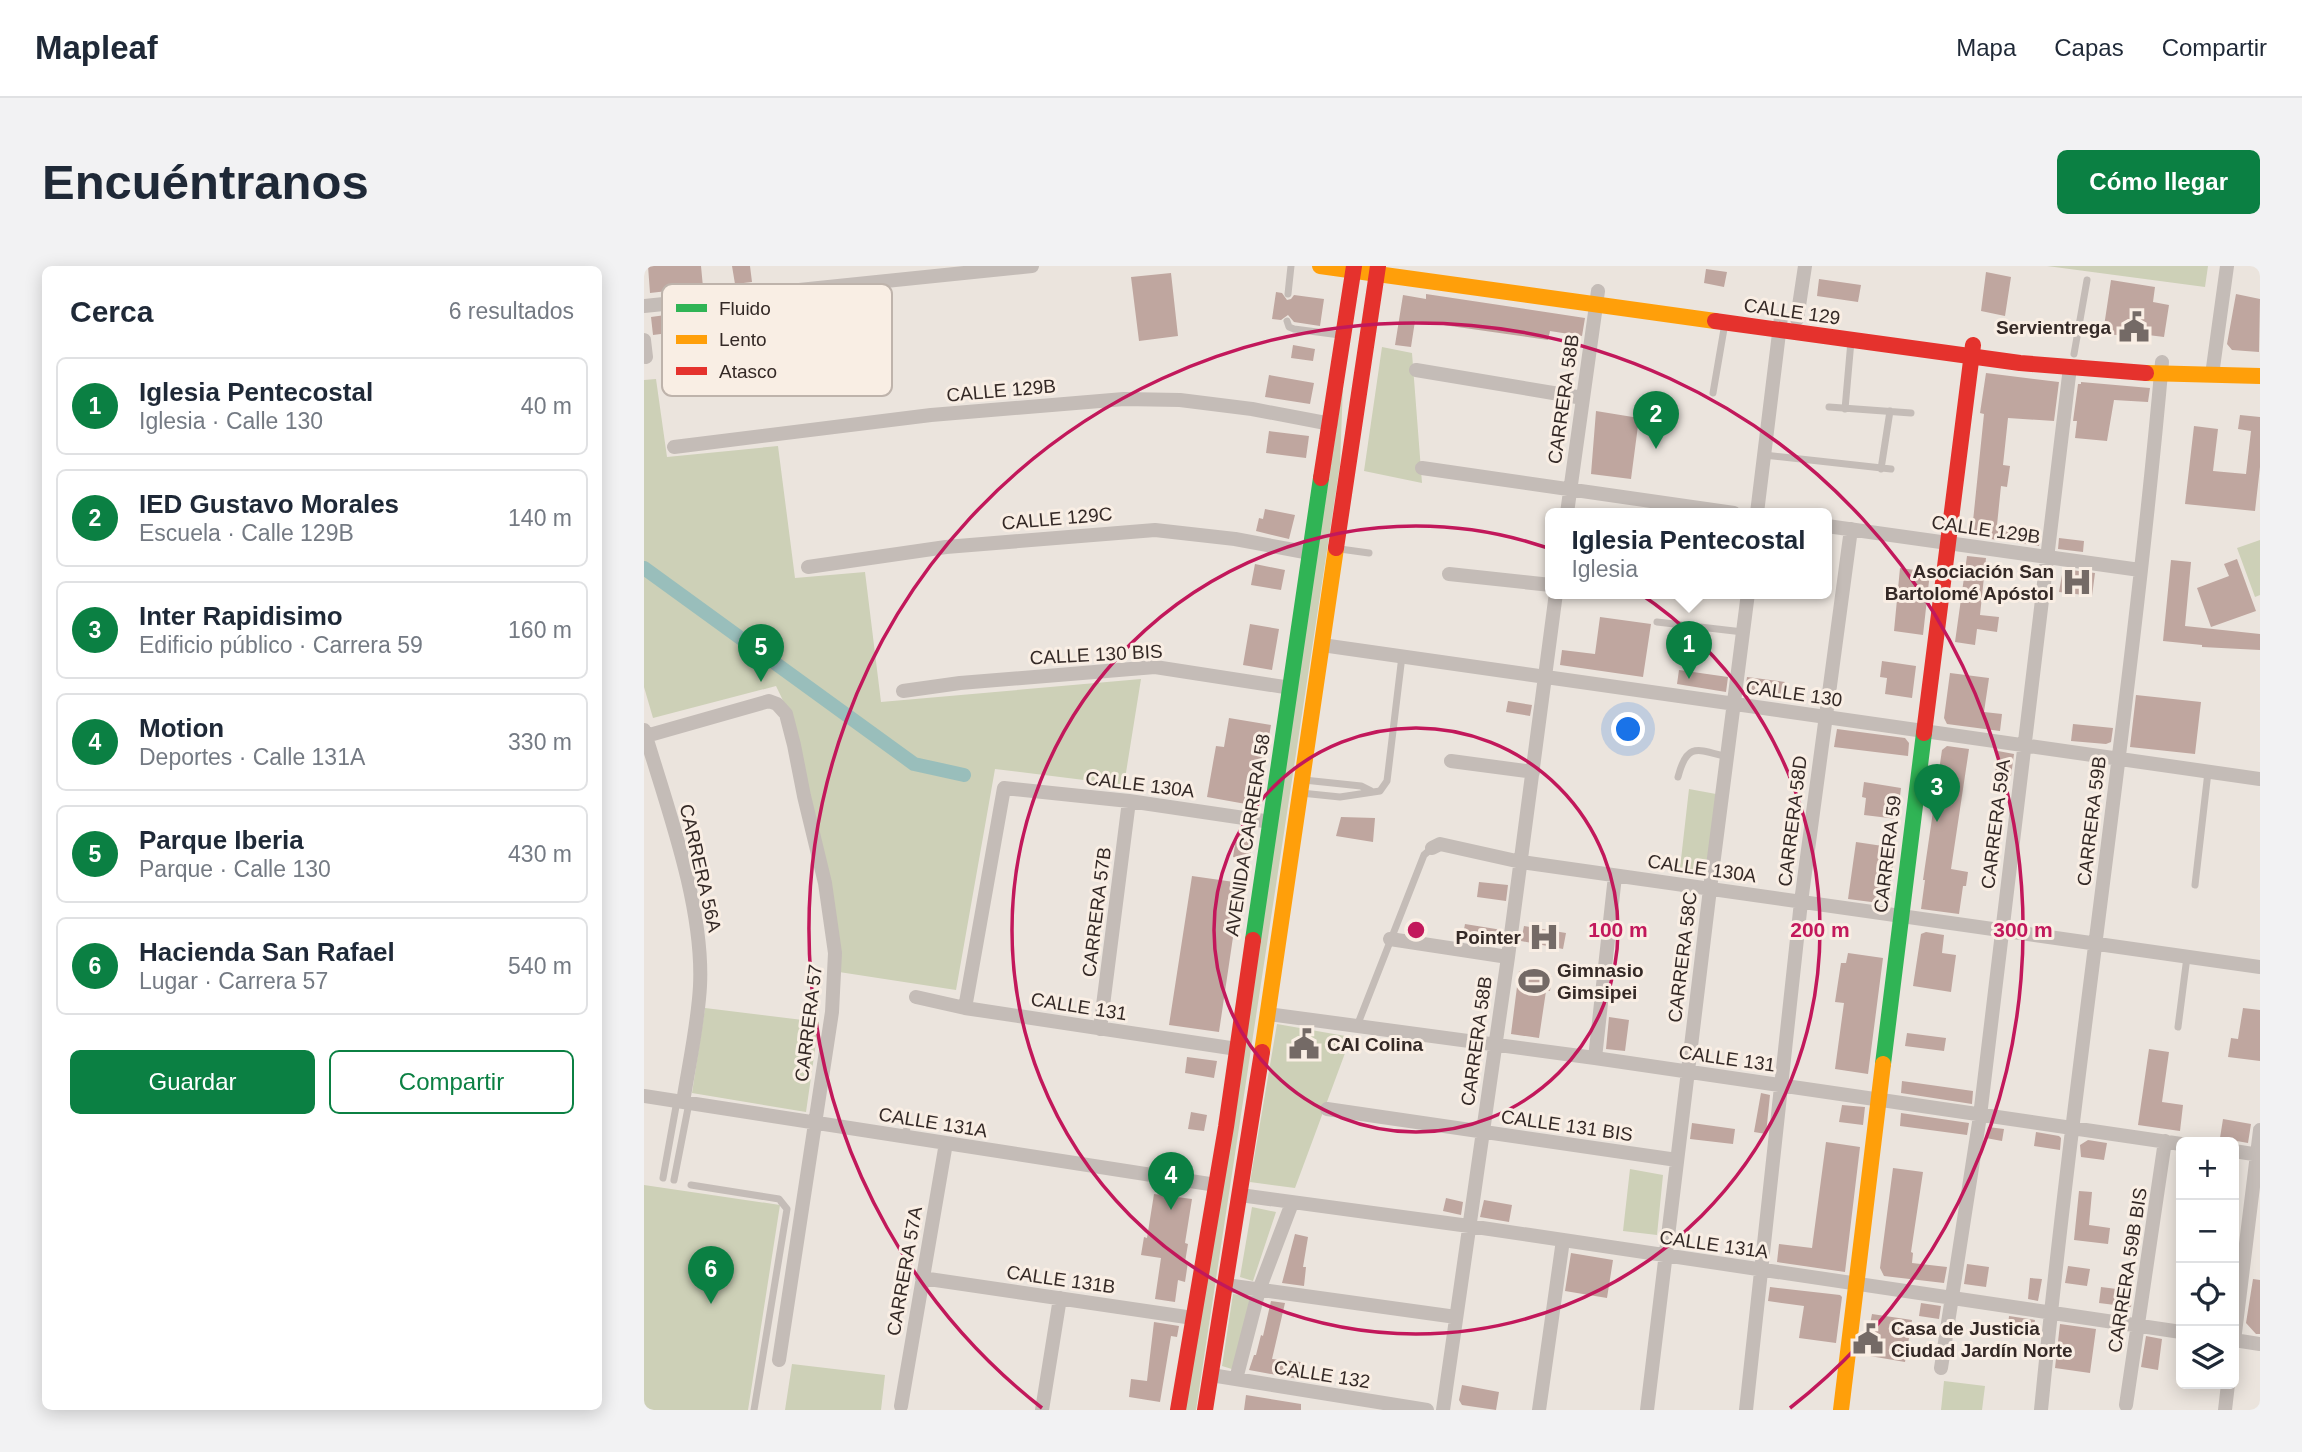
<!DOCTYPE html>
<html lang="es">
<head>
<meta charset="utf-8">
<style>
  :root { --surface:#fff; --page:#f2f2f3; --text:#1f2937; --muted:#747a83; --line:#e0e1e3; --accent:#0b8043 }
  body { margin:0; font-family:Helvetica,sans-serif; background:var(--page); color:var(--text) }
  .controls { position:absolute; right:21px; bottom:21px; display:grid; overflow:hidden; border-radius:10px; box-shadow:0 4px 18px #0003 }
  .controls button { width:63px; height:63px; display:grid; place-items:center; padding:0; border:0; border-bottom:2px solid var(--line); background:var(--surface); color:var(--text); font:35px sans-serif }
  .you { position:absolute; left:985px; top:464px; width:24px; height:24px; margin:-18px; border:5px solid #fff; border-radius:50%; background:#1a73e8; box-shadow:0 0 0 10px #1a73e833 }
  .badge { display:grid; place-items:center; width:46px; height:46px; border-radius:50%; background:var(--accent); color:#fff; font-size:23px; font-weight:700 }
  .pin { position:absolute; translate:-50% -58px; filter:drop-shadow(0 2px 4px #0008) }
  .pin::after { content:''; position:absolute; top:37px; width:24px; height:21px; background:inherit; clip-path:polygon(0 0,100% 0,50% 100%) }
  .popup { position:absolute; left:901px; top:242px; width:287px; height:91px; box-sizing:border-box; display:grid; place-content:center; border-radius:10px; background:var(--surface); filter:drop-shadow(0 2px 5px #0005); font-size:23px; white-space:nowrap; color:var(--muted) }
  .popup b { font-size:26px; color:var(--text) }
  .popup::after { content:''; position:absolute; left:50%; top:100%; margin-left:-14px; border:14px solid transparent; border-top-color:var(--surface) }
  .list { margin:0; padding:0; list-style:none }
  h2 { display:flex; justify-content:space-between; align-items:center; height:91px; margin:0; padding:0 28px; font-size:30px }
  h2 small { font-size:23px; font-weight:400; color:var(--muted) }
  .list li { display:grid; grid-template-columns:46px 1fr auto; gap:21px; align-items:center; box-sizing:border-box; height:98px; margin:0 14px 14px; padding:0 14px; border:2px solid var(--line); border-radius:10px }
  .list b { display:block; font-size:26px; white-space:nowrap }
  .list p { margin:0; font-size:23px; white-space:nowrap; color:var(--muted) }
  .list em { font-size:23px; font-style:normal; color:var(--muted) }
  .actions { display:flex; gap:14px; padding:21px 28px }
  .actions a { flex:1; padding:16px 0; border:2px solid var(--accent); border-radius:10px; text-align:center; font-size:24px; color:var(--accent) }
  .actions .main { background:var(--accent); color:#fff }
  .icon { flex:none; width:38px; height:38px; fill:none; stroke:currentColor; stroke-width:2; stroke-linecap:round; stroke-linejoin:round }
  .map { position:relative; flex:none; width:1616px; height:1144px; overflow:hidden; border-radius:10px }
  header { display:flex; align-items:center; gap:42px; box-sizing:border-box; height:98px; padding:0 35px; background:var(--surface); border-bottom:2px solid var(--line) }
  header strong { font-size:33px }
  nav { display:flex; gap:38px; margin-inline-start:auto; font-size:24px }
  .intro { display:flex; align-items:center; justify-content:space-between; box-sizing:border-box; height:168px; padding:0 42px }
  h1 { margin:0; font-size:49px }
  .button { padding:18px 32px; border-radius:10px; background:var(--accent); color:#fff; font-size:24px; font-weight:700 }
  main { display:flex; gap:42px; padding:0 42px }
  aside { flex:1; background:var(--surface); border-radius:10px; box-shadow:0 4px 18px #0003 }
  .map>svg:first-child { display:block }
  .green { fill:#cdd0b7 }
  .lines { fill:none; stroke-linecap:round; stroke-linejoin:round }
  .canal { stroke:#99bebb; stroke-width:14 }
  .building { fill:#bfa69f }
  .lane { stroke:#c4bcb7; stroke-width:7 }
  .street { stroke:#c4bcb7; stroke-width:14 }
  .fast { stroke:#30b455; stroke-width:16 }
  .slow { stroke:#ff9f0a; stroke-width:16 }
  .jam { stroke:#e5322d; stroke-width:16 }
  .ring { fill:none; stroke:#c2185b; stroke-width:3.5 }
  .labels { text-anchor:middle; stroke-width:6; stroke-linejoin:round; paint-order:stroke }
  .street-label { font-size:19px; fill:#342926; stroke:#f9eee4 }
  .poi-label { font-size:19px; font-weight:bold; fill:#342926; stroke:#f9eee4; text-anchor:end }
  .key { fill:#f9eee4; stroke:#beb3ab; stroke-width:2 }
  .key-label { font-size:19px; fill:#342926 }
  .centre { fill:#c2185b; stroke:#f9eee4; stroke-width:3.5 }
  .ring-label { font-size:21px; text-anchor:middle; font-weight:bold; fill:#c2185b; stroke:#f9eee4; stroke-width:6; stroke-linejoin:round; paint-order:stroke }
</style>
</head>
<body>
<header>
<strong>Mapleaf</strong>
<nav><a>Mapa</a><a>Capas</a><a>Compartir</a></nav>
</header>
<div class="intro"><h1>Encuéntranos</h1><a class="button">Cómo llegar</a></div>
<main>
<aside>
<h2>Cerca<small>6 resultados</small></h2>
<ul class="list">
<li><span class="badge">1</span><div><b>Iglesia Pentecostal</b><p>Iglesia · Calle 130</p></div><em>40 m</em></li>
<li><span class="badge">2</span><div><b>IED Gustavo Morales</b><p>Escuela · Calle 129B</p></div><em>140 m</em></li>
<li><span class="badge">3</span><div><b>Inter Rapidisimo</b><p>Edificio público · Carrera 59</p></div><em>160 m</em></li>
<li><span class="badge">4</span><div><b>Motion</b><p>Deportes · Calle 131A</p></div><em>330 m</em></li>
<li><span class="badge">5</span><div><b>Parque Iberia</b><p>Parque · Calle 130</p></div><em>430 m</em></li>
<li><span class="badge">6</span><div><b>Hacienda San Rafael</b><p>Lugar · Carrera 57</p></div><em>540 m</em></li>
</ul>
<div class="actions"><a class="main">Guardar</a><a>Compartir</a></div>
</aside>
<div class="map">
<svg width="1616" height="1144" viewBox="0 0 1616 1144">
  <rect width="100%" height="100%" fill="#ebe4dd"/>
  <path class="green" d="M1403,0H1564L1561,21Z
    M738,81L768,87L778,217L720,205Z
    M12,113L23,191L134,180L151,312L221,306L237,436L497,413L480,519L351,503L312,724L195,706L148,453L132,420L9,452L0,421V114Z
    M699,119L696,199L552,1144H540Z
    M1616,274V329L1611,331L1593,282Z
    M1045,523L1072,528L1062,607L1036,602Z
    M61,742L175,756L162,846L48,827Z
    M633,758L707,771L651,922L606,916Z
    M986,903L1019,909L1013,969L979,965Z
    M0,919L136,939L104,1144H0Z
    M608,941L632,946L609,1015L596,1011Z
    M589,1028L609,1030L591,1104L578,1100Z
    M148,1098L241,1109L237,1144H141Z
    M1300,1115L1341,1120L1338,1144H1297Z"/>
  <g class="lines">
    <path class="canal" d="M0,302L270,498L320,509"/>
  </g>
  <path class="building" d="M4,0H57L59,21L6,27Z
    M88,0H106L108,16L91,18Z
    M1062,3L1083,6L1080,21L1060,17Z
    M1342,6L1367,11L1361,50L1337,45Z
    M527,7L534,70L495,75L487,11Z
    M1175,13L1217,19L1214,36L1173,30Z
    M1467,14L1511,21L1509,36L1525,39L1520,71L1480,66L1479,70L1459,67Z
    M632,26L638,27L643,34L647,33L650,29L680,33L676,60L650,56L644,49L637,54L628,53Z
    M782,28L941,52L938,70L906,65L904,74L771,55L767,81L751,79L759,29L782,33Z
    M1592,28L1616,33L1615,86L1588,84L1583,78Z
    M180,37L188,100L139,106L131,44Z
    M79,41L87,101L53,105L48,64L9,69L7,51Z
    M649,79L671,83L669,95L647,92Z
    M1342,107L1415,116L1410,155L1364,152L1359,199L1366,200L1363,221L1357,220L1353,259L1397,265L1395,280L1333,271L1328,265L1340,148L1336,147Z
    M625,109L670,117L666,138L621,131Z
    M1437,116L1506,122L1504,136L1470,134L1463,175L1431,172L1433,155H1429L1434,118H1437Z
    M952,145L995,152L987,213L947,208Z
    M1596,149L1616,151V201L1611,245L1541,238L1550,160L1574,163L1569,205L1602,208L1607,165L1594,163Z
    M625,165L665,170L662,192L622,187Z
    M621,243L651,249L645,273L612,265L615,252L619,253Z
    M1415,272L1440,275L1439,286L1414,283Z
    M1323,290L1342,292L1336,349L1355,351L1353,366L1333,363L1331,379L1311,376Z
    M1593,293L1612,345L1567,361L1553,322L1585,310L1580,298Z
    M1527,294L1547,296L1541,360L1616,368V384L1558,381V379L1519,375Z
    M611,298L641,304L637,324L607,319Z
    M1256,302L1286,306L1279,369L1250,365Z
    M1419,303L1451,307L1448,330L1415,326Z
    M956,351L1007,358L999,411L916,399L918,384L951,388Z
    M606,358L635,363L628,404L599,399Z
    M1238,395L1272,400L1268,432L1241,428L1243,412L1236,411Z
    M1035,404L1084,411L1082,426L1033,418Z
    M1306,407L1345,412L1340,446L1358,448L1356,465L1303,458L1300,452Z
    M1103,411L1141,416L1138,431L1101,425Z
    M1492,429L1557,436L1551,488L1486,481Z
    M864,435L888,439L886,450L862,446Z
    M585,452L627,459L613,540L563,531L572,480L580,481Z
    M1429,458L1469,462L1467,476L1462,478L1427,475Z
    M1193,463L1261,472L1265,477L1264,490L1190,481Z
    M1303,480L1325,483L1307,603L1324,606L1322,620H1319L1315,648L1277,643L1281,614H1279L1298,484Z
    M1354,485L1370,488L1367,510L1351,508Z
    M1220,516L1257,522L1253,553L1220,549L1222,532L1218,531Z
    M697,551L731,552L729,576L692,570Z
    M593,567L610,571L605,594L589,591Z
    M1212,576L1252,582L1243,638L1204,633Z
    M548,610L597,617L575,766L525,759Z
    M835,616L864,619L862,635L833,631Z
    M821,658L858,664L856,678L853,680L818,674Z
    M880,660L922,667L919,683L877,675Z
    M1282,666L1300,669L1298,687L1312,689L1307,726L1269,720L1277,668Z
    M1204,687L1239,692L1224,808L1191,803L1200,737L1191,736L1197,697H1202Z
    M875,705L908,710L906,725H902L895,772L867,768Z
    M1599,742L1616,744V795L1584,791L1587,772L1594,773Z
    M965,751L985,754L981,785L962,783Z
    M1263,767L1302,772L1300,785L1261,780Z
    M1505,783L1525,786L1518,836L1539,839L1536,865L1494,859Z
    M543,791L573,795L570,812L541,807Z
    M1258,815L1329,825L1328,838L1257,827Z
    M1117,827L1126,829L1122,868L1110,866Z
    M1198,839L1221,841L1219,859L1195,856Z
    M547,846L563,849L560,865L544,863Z
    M1257,847L1325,857L1323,869L1256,860Z
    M1579,853L1607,858L1604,877L1576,872Z
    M1048,857L1091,863L1089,878L1046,873Z
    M1344,861L1360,863L1358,875L1342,872Z
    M1392,866L1415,870L1417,872L1416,884L1390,880Z
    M1444,874L1463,877L1460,894L1437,891L1436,879Z
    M1182,876L1216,881L1201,1006L1133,996L1135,978L1168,982Z
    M1249,902L1279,906L1267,986L1269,987L1268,997L1303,1001L1300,1017L1240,1010L1236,1002Z
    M1435,925L1448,926L1445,959L1466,962L1464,978L1430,974Z
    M510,928L548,933L541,977L544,978L541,996H544L541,1016L534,1014L531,1036L511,1033L517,992L497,989L500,971L503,972Z
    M802,932L819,936L817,949L799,945Z
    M840,934L868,939L865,956L836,951Z
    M651,968L664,971L659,1001H662L660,1020L638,1017Z
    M927,987L969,994L963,1032L921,1025Z
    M1323,998L1345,1001L1342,1021L1320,1018Z
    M1424,1000L1446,1003L1443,1020L1421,1017Z
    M1386,1012L1398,1013L1394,1035L1384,1033Z
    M1609,1013L1616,1014V1068H1612L1602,1057Z
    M1126,1021L1196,1029L1198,1031L1192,1077L1155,1072L1160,1040L1124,1035Z
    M1457,1021L1489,1025L1487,1041L1455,1037Z
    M627,1035L641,1037L628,1093L657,1096L654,1113L605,1104L610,1089H612L617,1069L619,1070Z
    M1277,1037L1297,1040L1295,1053L1275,1050Z
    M1228,1048L1268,1054L1261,1096L1220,1089Z
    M1365,1050L1391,1054L1389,1066L1364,1060Z
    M510,1056L535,1060L533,1071L527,1070L516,1136L485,1131L487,1113L503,1115Z
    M1416,1058L1452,1063L1446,1107L1411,1102Z
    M1502,1070L1518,1073L1514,1104L1497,1101Z
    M818,1119L855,1126L852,1144L818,1139L815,1134Z
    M602,1129L657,1138V1144H600Z"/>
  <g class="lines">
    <path class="lane" d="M644,28L647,0
      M643,55L645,61L650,63L696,69
      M1430,88L1443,14
      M1069,127L1081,57
      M1185,141L1267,147
      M1201,143L1207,75
      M1120,189L1247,203
      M1237,203L1246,145
      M696,283L725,287
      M1013,356L1099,366
      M1034,511C1043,476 1053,483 1083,491
      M660,514L717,520L727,525
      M657,527L696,531L736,525L743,515L758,390
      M1551,619L1564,506
      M713,760L780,589L788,582
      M1534,761L1543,691
      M262,870L264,849
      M19,912L33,835
      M30,914L45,837
      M47,919L135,933L143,943L110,1144"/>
    <path class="street" d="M0,40L388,0
      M1153,53L1161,0
      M0,74L2,91
      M772,104L939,132
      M1568,109L1583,0
      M30,181L287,149L480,133L536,134L608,143L687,158
      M778,202L1090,247
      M923,247L954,25
      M1113,247L1137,51
      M1183,260L1496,304
      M164,301L302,281L511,264L591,273L666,287
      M805,308L907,319
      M678,379L1616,513
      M259,425L316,417L511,401L647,422
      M0,464C23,541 60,640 56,720C54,758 45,798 39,836
      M2,470L125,435L133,438L142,448L150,479L160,530L181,617L191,687L188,746L135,1094
      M807,495L889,506
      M788,582L796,578L877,596L1616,701
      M746,673L864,691
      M272,731L321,742L593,783
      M321,742L360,522L485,535L627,556
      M624,748L951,792L1537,878
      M456,763L485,535
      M951,792L971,610
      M0,830L572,919
      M683,843L1033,894
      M1590,885L1616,889
      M596,929L825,960L1537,1066
      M278,1012L549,1052
      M582,1019L812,1051
      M1590,1074L1616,1078
      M1590,1075L1616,864
      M1297,1102L1336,850L1426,101
      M567,1109L783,1144
      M592,1113L615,1024L648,937
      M1482,1139L1521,875
      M257,1140L302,877
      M398,1144L416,1032
      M799,1144L864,691L912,327
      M895,1144L919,974
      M1003,1144L1066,623L1104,327
      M1102,1144L1157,636L1207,263
      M1397,1144C1431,794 1487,446 1518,96
      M1581,1144L1584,1118"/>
    <path class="fast" d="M609,674L677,212
      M1239,798L1280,467"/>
    <path class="slow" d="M676,0L1071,55
      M1502,107L1616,110
      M618,786L692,282
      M1197,1144L1239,798"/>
    <path class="jam" d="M1071,55L1376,97L1502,107
      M677,212L710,0
      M692,282L734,0
      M1280,467L1329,79
      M534,1144L582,861L609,674
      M561,1144L618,786"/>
  </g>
  <g class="ring">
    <circle cx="772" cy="664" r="202"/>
    <circle cx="772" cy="664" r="404"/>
    <path d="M398 1142A607 607 0 1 1 1146 1142"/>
  </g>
  <defs>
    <g id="civic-bare" transform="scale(2.415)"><path d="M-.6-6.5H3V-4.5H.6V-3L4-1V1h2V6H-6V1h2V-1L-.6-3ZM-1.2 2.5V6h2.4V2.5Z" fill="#746a66" stroke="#f9eee4" stroke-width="2.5" paint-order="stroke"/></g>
    <g id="hospital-bare" transform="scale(2.415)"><path d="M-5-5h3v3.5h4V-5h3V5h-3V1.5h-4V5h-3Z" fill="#746a66" stroke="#f9eee4" stroke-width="2.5" paint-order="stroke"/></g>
    <g id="stadium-bare" transform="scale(2.415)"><path d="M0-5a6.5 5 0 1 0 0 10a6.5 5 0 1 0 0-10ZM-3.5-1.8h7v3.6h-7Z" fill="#746a66" stroke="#f9eee4" stroke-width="2.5" paint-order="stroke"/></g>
  </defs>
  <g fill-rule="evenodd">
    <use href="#civic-bare" x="1490" y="61"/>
    <use href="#hospital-bare" x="1433" y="316"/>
    <use href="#hospital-bare" x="900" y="671"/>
    <use href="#stadium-bare" x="890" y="715"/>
    <use href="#civic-bare" x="660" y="778"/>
    <use href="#civic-bare" x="1224" y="1073"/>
  </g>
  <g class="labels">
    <g class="street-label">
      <text transform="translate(1148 45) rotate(8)" y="7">CALLE 129</text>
      <text transform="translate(357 124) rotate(-5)" y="7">CALLE 129B</text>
      <text transform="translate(919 133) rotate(-82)" y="7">CARRERA 58B</text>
      <text transform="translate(413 252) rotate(-5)" y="7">CALLE 129C</text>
      <text transform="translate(1342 263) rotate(8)" y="7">CALLE 129B</text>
      <text transform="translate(452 388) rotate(-3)" y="7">CALLE 130 BIS</text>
      <text transform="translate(1150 427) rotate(8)" y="7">CALLE 130</text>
      <text transform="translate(496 518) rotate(7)" y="7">CALLE 130A</text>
      <text transform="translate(1148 555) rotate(-83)" y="7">CARRERA 58D</text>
      <text transform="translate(1447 555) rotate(-83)" y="7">CARRERA 59B</text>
      <text transform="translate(1351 558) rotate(-83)" y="7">CARRERA 59A</text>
      <text transform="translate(603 569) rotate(-81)" y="7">AVENIDA CARRERA 58</text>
      <text transform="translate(1243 588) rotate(-83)" y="7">CARRERA 59</text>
      <text transform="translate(57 602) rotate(77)" y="7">CARRERA 56A</text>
      <text transform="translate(1058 602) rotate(8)" y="7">CALLE 130A</text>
      <text transform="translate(452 646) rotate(-83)" y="7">CARRERA 57B</text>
      <text transform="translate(1038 691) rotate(-83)" y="7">CARRERA 58C</text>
      <text transform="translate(435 740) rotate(9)" y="7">CALLE 131</text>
      <text transform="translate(164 757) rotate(-83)" y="7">CARRERA 57</text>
      <text transform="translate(832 775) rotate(-82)" y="7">CARRERA 58B</text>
      <text transform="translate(1083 792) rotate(8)" y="7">CALLE 131</text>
      <text transform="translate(289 856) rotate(9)" y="7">CALLE 131A</text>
      <text transform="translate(923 859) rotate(8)" y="7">CALLE 131 BIS</text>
      <text transform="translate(1070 978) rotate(8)" y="7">CALLE 131A</text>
      <text transform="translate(1483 1004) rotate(-81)" y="7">CARRERA 59B BIS</text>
      <text transform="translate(260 1005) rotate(-80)" y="7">CARRERA 57A</text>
      <text transform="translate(417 1013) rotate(8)" y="7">CALLE 131B</text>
      <text transform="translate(678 1108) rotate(9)" y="7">CALLE 132</text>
    </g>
    <g class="poi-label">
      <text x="1467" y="68">Servientrega</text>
      <text x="1410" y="312">Asociación San<tspan x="1410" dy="22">Bartolomé Apóstol</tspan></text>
      <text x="877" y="678">Pointer</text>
      <text x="913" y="711" text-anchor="start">Gimnasio<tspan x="913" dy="22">Gimsipei</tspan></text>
      <text x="683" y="785" text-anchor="start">CAI Colina</text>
      <text x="1247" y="1069" text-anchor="start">Casa de Justicia<tspan x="1247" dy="22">Ciudad Jardín Norte</tspan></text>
    </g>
  </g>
  <rect x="18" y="18" width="230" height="112" rx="10" class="key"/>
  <rect x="32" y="38" width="31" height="8" fill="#30b455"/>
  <rect x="32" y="69" width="31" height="9" fill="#ff9f0a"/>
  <rect x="32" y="101" width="31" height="8" fill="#e5322d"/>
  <g class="key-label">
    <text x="75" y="49">Fluido</text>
    <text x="75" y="80">Lento</text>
    <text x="75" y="112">Atasco</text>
  </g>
  <circle cx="772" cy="664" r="10" class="centre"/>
  <g class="ring-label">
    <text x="974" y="671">100 m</text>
    <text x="1176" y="671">200 m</text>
    <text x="1379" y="671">300 m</text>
  </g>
</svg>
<div class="controls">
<button>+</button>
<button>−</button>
<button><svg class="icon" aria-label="locate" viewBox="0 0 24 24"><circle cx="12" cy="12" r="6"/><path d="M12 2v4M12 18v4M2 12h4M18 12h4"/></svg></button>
<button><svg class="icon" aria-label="layers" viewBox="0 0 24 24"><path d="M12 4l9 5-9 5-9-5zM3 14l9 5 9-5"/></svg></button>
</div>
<div class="you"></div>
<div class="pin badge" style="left:1045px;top:413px">1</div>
<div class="popup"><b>Iglesia Pentecostal</b>Iglesia</div>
<div class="pin badge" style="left:1012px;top:183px">2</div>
<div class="pin badge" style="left:1293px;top:556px">3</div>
<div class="pin badge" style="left:527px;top:944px">4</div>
<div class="pin badge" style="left:117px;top:416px">5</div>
<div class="pin badge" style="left:67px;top:1038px">6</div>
</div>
</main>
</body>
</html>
